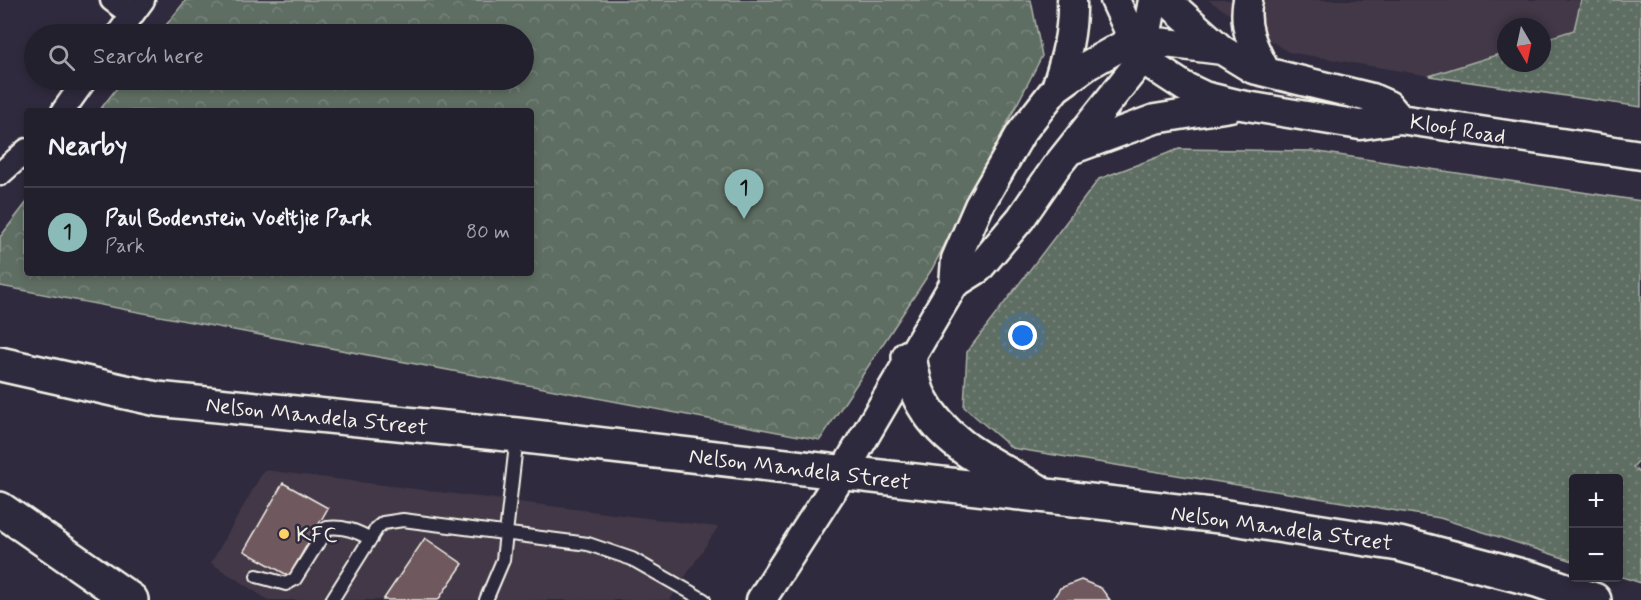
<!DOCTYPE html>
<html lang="en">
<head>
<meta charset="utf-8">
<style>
  :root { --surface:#23202e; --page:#2f2d3a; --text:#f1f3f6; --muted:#a3a3aa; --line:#403e4a; --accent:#8bbbb9 }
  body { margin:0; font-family:Mynerve,sans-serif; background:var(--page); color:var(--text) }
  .controls { position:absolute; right:18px; bottom:18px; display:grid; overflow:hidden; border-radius:6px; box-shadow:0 3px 9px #0003 }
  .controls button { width:54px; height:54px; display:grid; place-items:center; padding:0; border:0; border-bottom:2px solid var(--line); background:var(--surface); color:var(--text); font:30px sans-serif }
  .compass { position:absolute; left:1497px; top:18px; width:54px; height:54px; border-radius:50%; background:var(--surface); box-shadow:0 3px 9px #0003; rotate:171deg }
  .you { position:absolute; left:1023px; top:336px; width:21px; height:21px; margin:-15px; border:4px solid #fff; border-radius:50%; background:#1a73e8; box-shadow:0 0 0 9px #1a73e833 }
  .badge { display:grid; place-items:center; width:39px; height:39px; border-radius:50%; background:var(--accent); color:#111; font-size:20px; font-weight:700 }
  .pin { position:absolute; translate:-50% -50px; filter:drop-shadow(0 2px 3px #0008) }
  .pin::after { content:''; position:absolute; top:32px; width:21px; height:18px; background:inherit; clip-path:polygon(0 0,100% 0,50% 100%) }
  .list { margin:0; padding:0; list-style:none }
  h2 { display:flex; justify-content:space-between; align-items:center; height:78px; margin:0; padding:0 24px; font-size:26px }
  h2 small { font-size:20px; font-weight:400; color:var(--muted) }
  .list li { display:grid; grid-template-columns:39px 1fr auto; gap:18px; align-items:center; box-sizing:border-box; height:90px; padding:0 24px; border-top:2px solid var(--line) }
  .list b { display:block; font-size:22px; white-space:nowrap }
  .list p { margin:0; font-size:20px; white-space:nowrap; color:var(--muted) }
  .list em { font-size:20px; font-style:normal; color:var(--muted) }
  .icon { flex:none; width:33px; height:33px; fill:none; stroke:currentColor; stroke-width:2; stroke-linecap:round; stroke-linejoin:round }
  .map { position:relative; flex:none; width:1641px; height:600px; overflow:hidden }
  .search { position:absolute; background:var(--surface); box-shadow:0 3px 9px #0003; left:24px; top:24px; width:510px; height:66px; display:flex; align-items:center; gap:15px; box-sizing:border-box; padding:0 21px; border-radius:33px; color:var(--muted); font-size:22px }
  .panel { position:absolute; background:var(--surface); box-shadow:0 3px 9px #0003; left:24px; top:108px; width:510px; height:168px; border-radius:6px }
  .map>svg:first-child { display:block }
  .built { fill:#423847 }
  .grass { fill:url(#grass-dots); stroke:#aab0a6; stroke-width:1.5 }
  .park { fill:url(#park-crowns); stroke:#aab0a6; stroke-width:1.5 }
  .building { fill:#6f585f; stroke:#f4f1e8; stroke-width:1.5 }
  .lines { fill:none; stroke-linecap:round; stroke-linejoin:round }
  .service-casing { stroke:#f4f1e8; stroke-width:16 }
  .minor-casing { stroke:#f4f1e8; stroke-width:27 }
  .tertiary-casing { stroke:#f4f1e8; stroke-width:33 }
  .secondary-casing { stroke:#f4f1e8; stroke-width:38 }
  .service { stroke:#2f2a3d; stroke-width:12 }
  .minor { stroke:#2f2a3d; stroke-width:22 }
  .tertiary { stroke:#2f2a3d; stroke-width:28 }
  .secondary { stroke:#2f2a3d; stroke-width:33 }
  .poi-dot { fill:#ffd166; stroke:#2f2a3d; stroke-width:2 }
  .labels { text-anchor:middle; stroke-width:5; stroke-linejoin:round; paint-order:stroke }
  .street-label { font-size:22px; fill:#f4f1e8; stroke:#2f2a3d }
  .poi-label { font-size:22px; fill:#f4f1e8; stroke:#2f2a3d; text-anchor:start }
</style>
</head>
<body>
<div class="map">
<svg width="1641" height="600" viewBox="0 0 1641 600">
  <defs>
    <pattern id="grass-dots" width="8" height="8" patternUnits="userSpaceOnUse" patternTransform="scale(1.5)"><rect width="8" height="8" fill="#5f6e64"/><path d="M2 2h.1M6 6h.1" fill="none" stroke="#77837a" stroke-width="1.8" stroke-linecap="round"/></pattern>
    <pattern id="park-crowns" width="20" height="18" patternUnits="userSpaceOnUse" patternTransform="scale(1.5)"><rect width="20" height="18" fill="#5f6e64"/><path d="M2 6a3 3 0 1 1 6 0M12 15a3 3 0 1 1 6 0" fill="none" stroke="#77837a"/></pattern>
  </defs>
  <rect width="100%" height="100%" fill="#2f2a3d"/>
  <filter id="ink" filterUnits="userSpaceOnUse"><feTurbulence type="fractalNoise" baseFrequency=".0167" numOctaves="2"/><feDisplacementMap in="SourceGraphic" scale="12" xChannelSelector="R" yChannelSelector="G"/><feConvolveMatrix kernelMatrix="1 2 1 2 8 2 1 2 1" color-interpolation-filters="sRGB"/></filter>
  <g filter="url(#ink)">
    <path class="built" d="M1208,0H1581L1574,30L1542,40V27H1506V52L1429,76L1288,52Z
      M264,470L718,527L670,600H268L211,563Z"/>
    <path class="grass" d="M1581,0H1641V107L1429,76L1506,52V63H1542V40L1574,30Z
      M1179,149L1312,151L1641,201V458L1633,467L1641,474V583L1619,576L1618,478H1574L1573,561L1440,518L1012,448L964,407L967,352L1099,179Z"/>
    <path class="park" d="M186,0H1031L1042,56L932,269L820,440L0,286V237L27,202V273H531V111H99L123,80H524V34H159Z"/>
    <path class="building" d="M283,483L328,508L289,576L244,551Z
      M425,538L463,564L438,600H383Z
      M1081,580L1101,588L1110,600H1052L1060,588Z"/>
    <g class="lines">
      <g class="service-casing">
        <path id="service" d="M257,576L286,584L295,579L327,528C344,526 356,531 371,539
          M332,600L377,528L383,523L403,520L588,544L632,559L704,600
          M486,600L503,560L517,436"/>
      </g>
      <g class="minor-casing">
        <path id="minor" d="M112,0L132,15
          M118,34L143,0
          M63,111L85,80
          M0,174L27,150"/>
      </g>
      <g class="tertiary-casing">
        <path id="tertiary" d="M1115,0L1142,59L1185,87L1204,96L1241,105L1360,125L1400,119
          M1166,0L1222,50L1253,69L1372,98L1388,105L1400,119L1641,155
          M1248,0C1242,27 1254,49 1266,72
          M1056,88C1066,58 1073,32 1072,0
          M1073,149L1155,119L1230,107
          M954,284L978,269L1021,218L1056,167L1142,59L1153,0
          M761,600L843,473L954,284L956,259L979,206L1021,133L1056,88L1088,65L1134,39L1222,50"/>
      </g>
      <g class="secondary-casing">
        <path id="secondary" d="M909,357C912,370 914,387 920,398C944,445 992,465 1036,490
          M0,364L157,399L517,435L1220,516L1399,544L1537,580L1594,600
          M0,509L131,600"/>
      </g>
      <use href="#service" class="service"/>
      <use href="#minor" class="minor"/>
      <use href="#tertiary" class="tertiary"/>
      <use href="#secondary" class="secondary"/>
    </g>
  </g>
  <circle class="poi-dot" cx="284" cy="534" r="6"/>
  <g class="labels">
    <g class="street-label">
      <text transform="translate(1458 128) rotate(9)" y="8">Kloof Road</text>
      <text transform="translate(317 415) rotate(6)" y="8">Nelson Mandela Street</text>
      <text transform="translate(800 468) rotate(7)" y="8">Nelson Mandela Street</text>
      <text transform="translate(1282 527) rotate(8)" y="8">Nelson Mandela Street</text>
    </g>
    <g class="poi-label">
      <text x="296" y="542">KFC</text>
    </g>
  </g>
</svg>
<div class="controls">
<button>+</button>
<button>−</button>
</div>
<svg class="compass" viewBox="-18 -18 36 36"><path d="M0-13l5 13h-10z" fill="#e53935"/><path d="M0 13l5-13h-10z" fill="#a3a3aa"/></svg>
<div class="you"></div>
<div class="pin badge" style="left:744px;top:219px">1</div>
<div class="search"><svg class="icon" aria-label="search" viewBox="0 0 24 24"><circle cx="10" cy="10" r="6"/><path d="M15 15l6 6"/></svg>Search here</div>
<section class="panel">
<h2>Nearby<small></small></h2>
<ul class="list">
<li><span class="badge">1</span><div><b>Paul Bodenstein Voëltjie Park</b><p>Park</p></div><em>80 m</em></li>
</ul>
</section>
</div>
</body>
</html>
